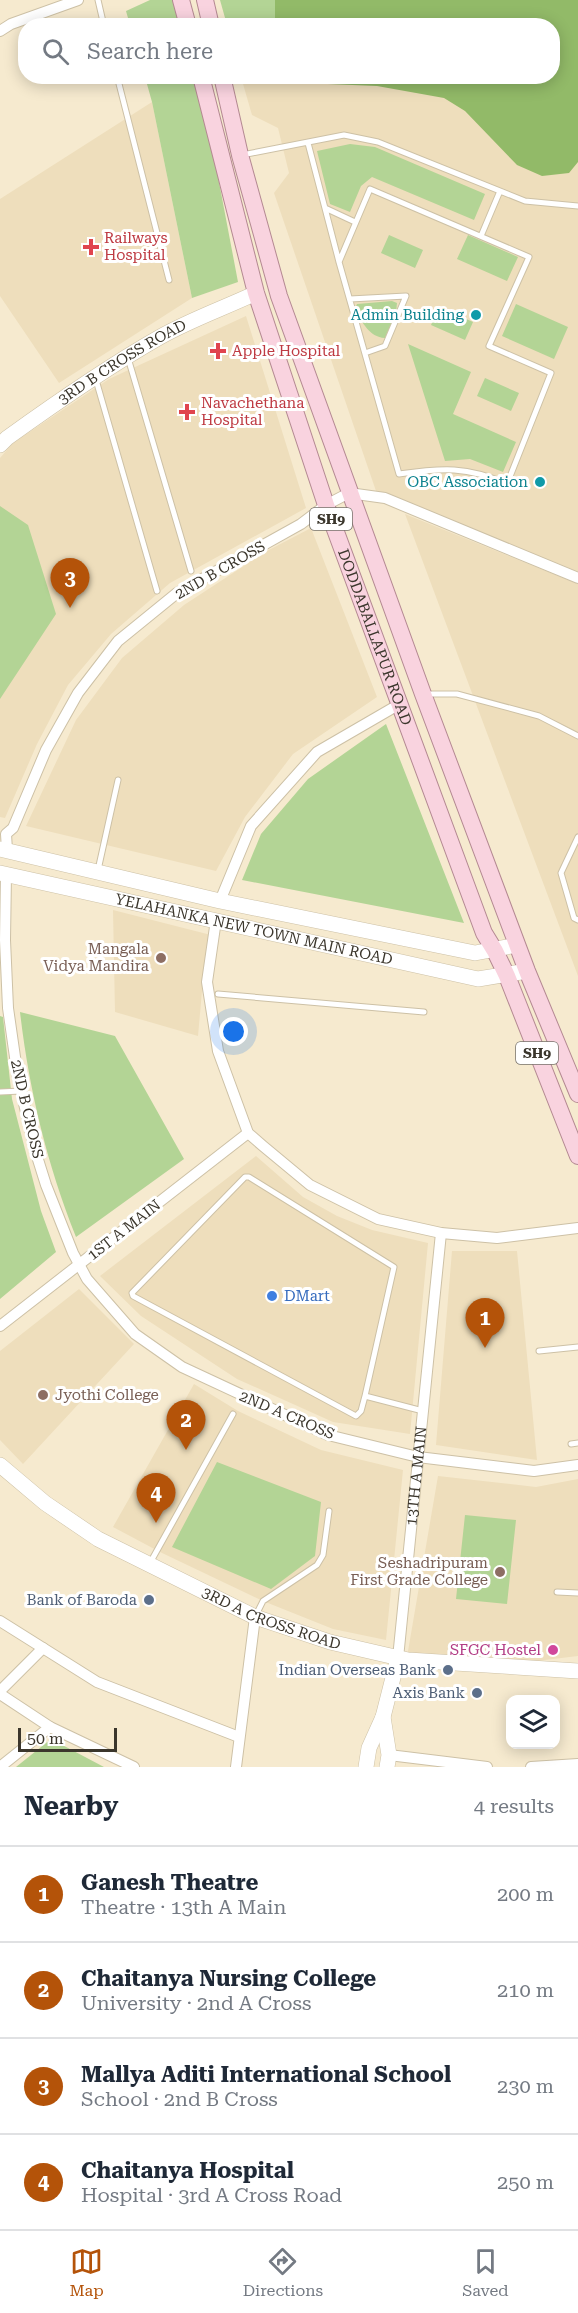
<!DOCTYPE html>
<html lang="en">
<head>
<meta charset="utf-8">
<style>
  :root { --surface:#fff; --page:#f2f2f3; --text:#1f2937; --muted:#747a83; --line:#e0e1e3; --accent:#b45309 }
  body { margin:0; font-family:"Roboto Serif",serif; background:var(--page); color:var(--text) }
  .controls { position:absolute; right:18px; bottom:18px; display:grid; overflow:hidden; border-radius:12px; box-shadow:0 3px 15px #0003 }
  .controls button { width:54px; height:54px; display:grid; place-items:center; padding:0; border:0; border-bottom:2px solid var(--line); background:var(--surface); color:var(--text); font:30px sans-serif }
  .scale { position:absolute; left:18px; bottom:15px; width:99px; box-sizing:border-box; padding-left:6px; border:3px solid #3b362c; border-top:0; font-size:16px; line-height:21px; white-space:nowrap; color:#3b362c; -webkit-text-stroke:4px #fff; paint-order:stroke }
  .you { position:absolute; left:234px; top:1032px; width:21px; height:21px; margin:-15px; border:4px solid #fff; border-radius:50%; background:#1a73e8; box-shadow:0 0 0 9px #1a73e833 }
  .badge { display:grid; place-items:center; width:39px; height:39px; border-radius:50%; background:var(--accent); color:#fff; font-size:20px; font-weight:700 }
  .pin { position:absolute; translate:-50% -50px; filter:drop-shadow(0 2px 3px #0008) }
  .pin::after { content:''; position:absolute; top:32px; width:21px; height:18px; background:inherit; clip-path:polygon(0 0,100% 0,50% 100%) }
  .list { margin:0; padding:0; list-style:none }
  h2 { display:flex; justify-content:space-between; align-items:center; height:78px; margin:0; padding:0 24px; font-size:26px }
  h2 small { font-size:20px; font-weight:400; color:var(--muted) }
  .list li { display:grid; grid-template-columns:39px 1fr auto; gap:18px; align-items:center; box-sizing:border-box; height:96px; padding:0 24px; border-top:2px solid var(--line) }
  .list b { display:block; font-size:22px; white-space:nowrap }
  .list p { margin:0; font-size:20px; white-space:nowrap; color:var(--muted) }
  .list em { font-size:20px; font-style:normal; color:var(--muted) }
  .icon { flex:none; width:33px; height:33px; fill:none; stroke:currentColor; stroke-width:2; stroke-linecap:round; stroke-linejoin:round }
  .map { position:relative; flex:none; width:578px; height:1767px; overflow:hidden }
  .search { position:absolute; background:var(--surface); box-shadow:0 3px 15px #0003; left:18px; right:18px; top:18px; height:66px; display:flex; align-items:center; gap:15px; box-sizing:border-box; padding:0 21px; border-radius:24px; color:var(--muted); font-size:22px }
  .sheet { height:462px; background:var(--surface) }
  nav { display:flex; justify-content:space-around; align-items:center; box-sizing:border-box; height:84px; border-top:2px solid var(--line); background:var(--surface); font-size:16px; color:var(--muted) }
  nav a { display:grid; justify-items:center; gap:3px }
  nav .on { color:var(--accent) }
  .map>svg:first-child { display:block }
  .built { fill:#eedebc }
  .green { fill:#b3d495 }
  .forest { fill:#92ba68 }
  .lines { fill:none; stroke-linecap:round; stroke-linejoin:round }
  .lane-casing { stroke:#cdc1a6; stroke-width:7 }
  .street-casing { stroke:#cdc1a6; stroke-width:12 }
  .secondary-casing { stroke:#cdc1a6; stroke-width:16 }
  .primary-casing { stroke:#b48992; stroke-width:18 }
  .lane { stroke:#fff; stroke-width:5 }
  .street { stroke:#fff; stroke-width:10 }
  .secondary { stroke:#fff; stroke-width:15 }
  .primary { stroke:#f9d3df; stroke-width:16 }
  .health-dot { fill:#e0444e; stroke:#fff; stroke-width:2 }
  .culture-dot { fill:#0f9aa8; stroke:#fff; stroke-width:2 }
  .education-dot { fill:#8d6e63; stroke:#fff; stroke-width:2 }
  .shop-dot { fill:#3f7fe0; stroke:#fff; stroke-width:2 }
  .service-dot { fill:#5c6f8a; stroke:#fff; stroke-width:2 }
  .hotel-dot { fill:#d1479c; stroke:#fff; stroke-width:2 }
  .labels { text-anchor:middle; stroke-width:6; stroke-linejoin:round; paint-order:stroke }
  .shield { fill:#fff; stroke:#76726b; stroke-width:1.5 }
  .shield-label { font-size:14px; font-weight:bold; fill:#3b362c }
  .health-label { font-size:15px; fill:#be3a42; stroke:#fff; text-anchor:start }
  .culture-label { font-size:15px; fill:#0d838f; stroke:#fff; text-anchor:end }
  .street-label { font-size:15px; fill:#3b362c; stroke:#fff }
  .education-label { font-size:15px; fill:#785e54; stroke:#fff; text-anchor:end }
  .shop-label { font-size:15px; fill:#366cbe; stroke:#fff; text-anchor:start }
  .service-label { font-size:15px; fill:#4e5e75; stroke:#fff; text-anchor:end }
  .hotel-label { font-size:15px; fill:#b23c85; stroke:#fff; text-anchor:end }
</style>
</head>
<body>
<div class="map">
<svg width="578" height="1767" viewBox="0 0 578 1767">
  <rect width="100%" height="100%" fill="#f6eacf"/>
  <path class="built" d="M578,0V572L376,491L274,193L289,173L278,128L252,115L241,77L552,76V26Z
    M152,102L192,298L59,383L0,296V199Z
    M246,316L306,508L170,583L111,634L68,685L37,744L5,818L0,817V458L13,443L109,379Z
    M405,514L578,584V976L451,637Z
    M311,528L377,697L293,754L245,817L216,871L26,826L76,720L122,658L184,605L265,552Z
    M113,910L211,935L203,980L198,1036L115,1012Z
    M256,1156L303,1197L337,1216L372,1230L428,1243L410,1434L333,1422L237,1379L141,1316L100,1276Z
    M452,1251H517L537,1460L436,1445Z
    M79,1289L134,1344L23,1464L0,1440V1351Z
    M194,1384L238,1411L321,1450L403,1470L386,1640L333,1629L263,1601L160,1552L113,1527Z
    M438,1476L536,1487L578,1479V1656L528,1662L407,1657Z"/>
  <path class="green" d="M150,0H185L190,25H130L126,11Z
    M220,0H516L496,26L227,25Z
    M145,77H199L238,282L192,298L152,102Z
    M350,144L375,147L485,194L474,220L372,177L361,186L350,212L330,204L317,151Z
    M389,235L423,250L415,268L381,253Z
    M468,235L518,257L507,281L457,259Z
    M392,301L397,303L396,313L385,338C369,337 362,322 355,309L357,304Z
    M516,304L568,327L554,359L502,336Z
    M439,307L473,322L465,340L431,325Z
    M408,344L471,372L453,414L516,442L503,472L470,459L445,461Z
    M485,378L519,393L511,411L477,396Z
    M0,506L28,525L56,614L0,699Z
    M386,724L464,923L242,880L261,834L308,779Z
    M20,1012L115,1036L184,1159L76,1237C47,1164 29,1090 20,1012Z
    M0,1016L3,1017L12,1099L41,1211L56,1252L0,1299Z
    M217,1462L321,1502L315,1556L271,1589L172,1547Z
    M465,1515L516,1520L507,1604L456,1599Z
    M51,1739L104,1767H16Z"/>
  <path class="forest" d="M275,0H578V162L569,173L542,176L517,165L465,111L444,98L377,86L303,83L291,77L552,76V26L275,25Z"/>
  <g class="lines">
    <g class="lane-casing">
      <path id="lane" d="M98,0L104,26
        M117,76L169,280
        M308,143L339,262L399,474C442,468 467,466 507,484L551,373L489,346L529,257L370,189L339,262
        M242,155L344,135L378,142L525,201L578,206
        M325,208L355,222
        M481,236L500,191
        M350,299L406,296L385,346L365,353
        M128,358L191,571
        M96,380L157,591
        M425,694H457L539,716L578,736
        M578,837L561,873L574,918L578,920
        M98,870L118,780
        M218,994L424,1012
        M0,1092L21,1091
        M539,1351L578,1347
        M365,1396L361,1411L356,1416L133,1296L132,1293L245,1177H249L394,1267L365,1396L423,1411
        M571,1444L578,1443
        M150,1563L233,1414
        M557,1592L578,1593
        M256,1615L263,1601L317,1565L323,1555L329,1511"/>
    </g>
    <g class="street-casing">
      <g id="street">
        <path d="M0,31L11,24L78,0"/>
        <path d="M7,850L6,834L13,828L46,750L78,693L118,641L177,593L301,524L326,505L349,493L385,498L578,578"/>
        <path d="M6,874L5,940L8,1008L18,1078L35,1150L46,1185L73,1253L87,1279L135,1334L182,1367L328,1435L418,1457L534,1471L578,1465"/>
        <path d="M220,901L251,826L317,752L398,705"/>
        <path d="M216,920L207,982L218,1051L248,1133L263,1146L310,1185L378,1219L441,1233L497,1238L578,1228"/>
        <path d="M0,1326L248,1133"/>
        <path d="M0,1621L97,1682L239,1737"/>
        <path id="s1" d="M398,1658L441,1233"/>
        <path d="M0,1691L43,1648"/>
        <path d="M0,1694L50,1727L134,1767"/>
        <path d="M389,1755L487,1767"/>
        <path d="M0,1767L50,1727"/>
        <path d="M236,1767L255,1617"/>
        <path d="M531,1767L578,1764"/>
      </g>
    </g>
    <g class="secondary-casing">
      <g id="secondary">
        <path id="s2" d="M0,445L7,438C57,402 107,367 160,337C190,320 224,308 256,293"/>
        <path d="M0,849L220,901L475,953L517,945"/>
        <path id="s3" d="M0,873L478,979L527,971"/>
        <path id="s4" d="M0,1465L45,1503L98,1539L255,1617L330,1642L408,1660L578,1671"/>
        <path d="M383,1717L389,1755L387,1767"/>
        <path d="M366,1767L369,1748L383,1717L398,1658"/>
      </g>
    </g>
    <g class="primary-casing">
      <g id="primary">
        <path d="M181,0L188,26"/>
        <path d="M205,0L211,26"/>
        <path id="s5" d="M201,76L256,293L326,505L484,933L495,951L507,976L578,1156"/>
        <path d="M222,76L240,155L279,296L423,694L527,971L578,1094"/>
      </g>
    </g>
    <use href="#lane" class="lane"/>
    <use href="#street" class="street"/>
    <use href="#secondary" class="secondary"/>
    <use href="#primary" class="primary"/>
  </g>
  <g class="health-dot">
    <path d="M88 238h6v6h6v6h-6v6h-6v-6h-6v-6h6z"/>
    <path d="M215 342h6v6h6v6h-6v6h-6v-6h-6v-6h6z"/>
    <path d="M184 403h6v6h6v6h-6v6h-6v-6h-6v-6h6z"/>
  </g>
  <g class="culture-dot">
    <circle cx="476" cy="315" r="6"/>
    <circle cx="540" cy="482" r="6"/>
  </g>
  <g class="education-dot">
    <circle cx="161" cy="958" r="6"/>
    <circle cx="43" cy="1395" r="6"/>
    <circle cx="500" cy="1572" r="6"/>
  </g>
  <circle class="shop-dot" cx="272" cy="1296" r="6"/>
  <g class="service-dot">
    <circle cx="149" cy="1600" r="6"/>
    <circle cx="448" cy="1670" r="6"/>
    <circle cx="477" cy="1693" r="6"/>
  </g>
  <circle class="hotel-dot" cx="553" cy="1650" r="6"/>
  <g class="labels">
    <g class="shield">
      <rect x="310" y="508" width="42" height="22" rx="4.5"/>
      <rect x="516" y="1042" width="42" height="22" rx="4.5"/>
    </g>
    <g class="shield-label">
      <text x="331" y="524">SH9</text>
      <text x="537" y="1058">SH9</text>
    </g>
    <g class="health-label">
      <text x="104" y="243">Railways<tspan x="104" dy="17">Hospital</tspan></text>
      <text x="232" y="356">Apple Hospital</text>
      <text x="201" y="408">Navachethana<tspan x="201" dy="17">Hospital</tspan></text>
    </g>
    <g class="culture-label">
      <text x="464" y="320">Admin Building</text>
      <text x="528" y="487">OBC Association</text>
    </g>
    <g class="street-label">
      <text dy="5" stroke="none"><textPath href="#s2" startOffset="148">3RD B CROSS ROAD</textPath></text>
      <text transform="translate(220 570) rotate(-30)" y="5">2ND B CROSS</text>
      <text dy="5" stroke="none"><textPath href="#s5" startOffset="588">DODDABALLAPUR ROAD</textPath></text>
      <text dy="5" stroke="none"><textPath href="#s3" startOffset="260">YELAHANKA NEW TOWN MAIN ROAD</textPath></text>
      <text transform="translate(27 1109) rotate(77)" y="5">2ND B CROSS</text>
      <text transform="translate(124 1230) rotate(-38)" y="5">1ST A MAIN</text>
      <text transform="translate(287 1415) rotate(23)" y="5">2ND A CROSS</text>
      <text dy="5" stroke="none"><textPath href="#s1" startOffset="183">13TH A MAIN</textPath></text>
      <text dy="5" stroke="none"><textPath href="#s4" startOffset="314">3RD A CROSS ROAD</textPath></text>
    </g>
    <g class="education-label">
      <text x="149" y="954">Mangala<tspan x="149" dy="17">Vidya Mandira</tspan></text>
      <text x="55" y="1400" text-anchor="start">Jyothi College</text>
      <text x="488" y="1568">Seshadripuram<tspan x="488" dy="17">First Grade College</tspan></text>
    </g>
    <g class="shop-label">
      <text x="284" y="1301">DMart</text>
    </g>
    <g class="service-label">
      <text x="137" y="1605">Bank of Baroda</text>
      <text x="436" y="1675">Indian Overseas Bank</text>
      <text x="465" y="1698">Axis Bank</text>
    </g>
    <g class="hotel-label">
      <text x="541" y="1655">SFGC Hostel</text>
    </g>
  </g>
</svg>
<div class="controls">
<button><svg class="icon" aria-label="layers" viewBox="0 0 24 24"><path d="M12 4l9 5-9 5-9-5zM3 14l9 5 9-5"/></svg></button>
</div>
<div class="scale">50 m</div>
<div class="you"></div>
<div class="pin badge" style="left:485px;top:1348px">1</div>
<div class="pin badge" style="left:186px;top:1450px">2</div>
<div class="pin badge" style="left:70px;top:608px">3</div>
<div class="pin badge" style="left:156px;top:1523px">4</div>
<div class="search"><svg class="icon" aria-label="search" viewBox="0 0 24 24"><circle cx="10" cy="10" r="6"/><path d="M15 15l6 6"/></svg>Search here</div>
</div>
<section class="sheet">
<h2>Nearby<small>4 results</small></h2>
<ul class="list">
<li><span class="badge">1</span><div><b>Ganesh Theatre</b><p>Theatre · 13th A Main</p></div><em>200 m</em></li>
<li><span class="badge">2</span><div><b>Chaitanya Nursing College</b><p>University · 2nd A Cross</p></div><em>210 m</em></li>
<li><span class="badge">3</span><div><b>Mallya Aditi International School</b><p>School · 2nd B Cross</p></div><em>230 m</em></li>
<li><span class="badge">4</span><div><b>Chaitanya Hospital</b><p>Hospital · 3rd A Cross Road</p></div><em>250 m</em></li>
</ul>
</section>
<nav>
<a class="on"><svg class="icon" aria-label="map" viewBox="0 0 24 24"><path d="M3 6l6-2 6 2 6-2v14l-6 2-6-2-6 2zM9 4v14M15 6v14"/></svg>Map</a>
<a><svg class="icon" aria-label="directions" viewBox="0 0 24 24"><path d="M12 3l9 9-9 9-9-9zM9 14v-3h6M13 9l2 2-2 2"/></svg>Directions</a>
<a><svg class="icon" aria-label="saved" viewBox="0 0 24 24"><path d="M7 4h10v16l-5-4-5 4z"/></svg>Saved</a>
</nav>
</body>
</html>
